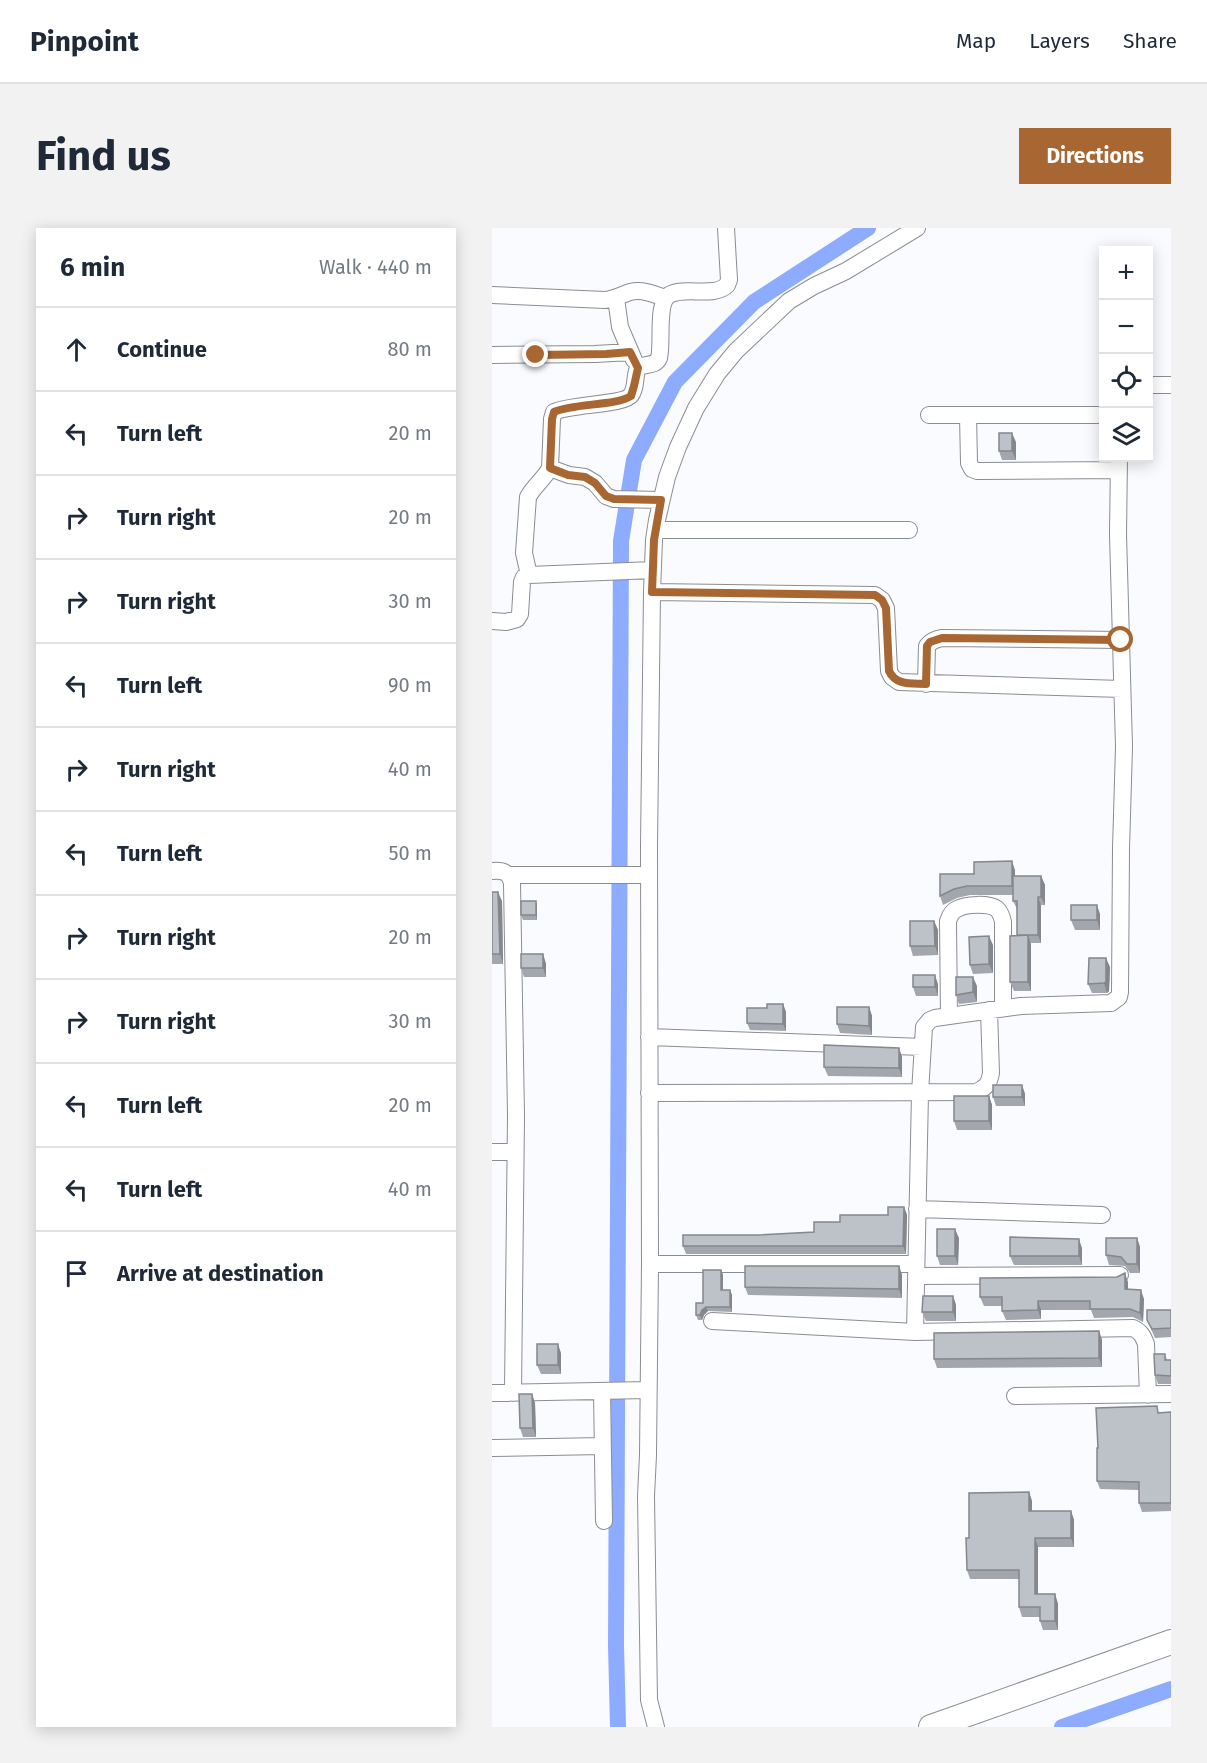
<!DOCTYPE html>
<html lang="en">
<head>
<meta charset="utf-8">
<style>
  :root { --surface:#fff; --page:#f2f2f3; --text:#1f2937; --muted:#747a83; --line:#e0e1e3; --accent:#a86732 }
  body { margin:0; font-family:"Fira Sans",sans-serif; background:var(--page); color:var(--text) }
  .controls { position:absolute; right:18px; top:18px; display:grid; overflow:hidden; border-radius:0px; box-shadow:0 3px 15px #0003 }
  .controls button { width:54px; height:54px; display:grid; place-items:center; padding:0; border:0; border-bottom:2px solid var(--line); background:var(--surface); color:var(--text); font:30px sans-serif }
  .stop { position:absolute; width:18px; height:18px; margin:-14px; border:4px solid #a86732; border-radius:50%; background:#fff }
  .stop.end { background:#a86732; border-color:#fff; box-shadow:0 2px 6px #0008 }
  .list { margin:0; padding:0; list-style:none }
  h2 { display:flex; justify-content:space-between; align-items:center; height:78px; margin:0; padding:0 24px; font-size:26px }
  h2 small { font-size:20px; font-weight:400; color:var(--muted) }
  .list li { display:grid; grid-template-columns:39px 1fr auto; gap:18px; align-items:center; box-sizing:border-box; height:84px; padding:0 24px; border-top:2px solid var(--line) }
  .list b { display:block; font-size:22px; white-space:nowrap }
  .list em { font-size:20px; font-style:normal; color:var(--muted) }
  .icon { flex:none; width:33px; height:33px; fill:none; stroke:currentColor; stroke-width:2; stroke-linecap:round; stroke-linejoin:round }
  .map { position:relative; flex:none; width:679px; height:1499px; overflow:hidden; border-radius:0px }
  header { display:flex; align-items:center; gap:36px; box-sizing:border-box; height:84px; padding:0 30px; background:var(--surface); border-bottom:2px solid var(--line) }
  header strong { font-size:28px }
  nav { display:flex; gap:33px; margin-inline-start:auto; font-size:21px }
  .intro { display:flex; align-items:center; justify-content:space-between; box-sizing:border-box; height:144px; padding:0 36px }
  h1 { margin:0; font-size:42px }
  .button { padding:15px 27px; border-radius:0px; background:var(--accent); color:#fff; font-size:21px; font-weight:700 }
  main { display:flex; gap:36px; padding:0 36px }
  aside { flex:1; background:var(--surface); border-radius:0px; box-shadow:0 3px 15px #0003 }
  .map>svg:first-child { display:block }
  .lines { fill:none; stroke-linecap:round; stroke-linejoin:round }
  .canal { stroke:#8dacff; stroke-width:16 }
  .street-casing { stroke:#8a8d94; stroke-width:18 }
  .secondary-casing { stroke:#8a8d94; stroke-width:26 }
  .street { stroke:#fff; stroke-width:16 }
  .secondary { stroke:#fff; stroke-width:24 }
  .wall { fill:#a3a6ac }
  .shaded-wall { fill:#84878c }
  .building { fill:#bdc1c8; stroke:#84878c; stroke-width:1.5 }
  .route { stroke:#a86732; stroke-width:8 }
</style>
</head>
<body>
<header>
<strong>Pinpoint</strong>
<nav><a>Map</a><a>Layers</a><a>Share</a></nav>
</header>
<div class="intro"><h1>Find us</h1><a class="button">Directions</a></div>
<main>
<aside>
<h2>6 min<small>Walk · 440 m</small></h2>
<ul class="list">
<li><svg class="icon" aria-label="ahead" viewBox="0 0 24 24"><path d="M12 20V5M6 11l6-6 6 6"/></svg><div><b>Continue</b></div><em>80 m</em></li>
<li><svg class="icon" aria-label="left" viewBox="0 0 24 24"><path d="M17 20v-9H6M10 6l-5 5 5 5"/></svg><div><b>Turn left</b></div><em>20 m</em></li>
<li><svg class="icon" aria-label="right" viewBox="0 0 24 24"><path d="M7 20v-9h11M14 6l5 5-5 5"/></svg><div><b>Turn right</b></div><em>20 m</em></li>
<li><svg class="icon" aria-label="right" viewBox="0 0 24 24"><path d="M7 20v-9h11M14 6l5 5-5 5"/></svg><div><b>Turn right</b></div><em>30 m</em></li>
<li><svg class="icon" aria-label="left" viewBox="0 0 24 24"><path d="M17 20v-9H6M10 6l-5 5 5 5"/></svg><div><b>Turn left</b></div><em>90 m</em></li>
<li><svg class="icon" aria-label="right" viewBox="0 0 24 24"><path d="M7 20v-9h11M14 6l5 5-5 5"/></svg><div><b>Turn right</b></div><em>40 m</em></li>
<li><svg class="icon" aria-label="left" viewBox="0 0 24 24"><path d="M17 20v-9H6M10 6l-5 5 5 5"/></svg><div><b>Turn left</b></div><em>50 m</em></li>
<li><svg class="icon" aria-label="right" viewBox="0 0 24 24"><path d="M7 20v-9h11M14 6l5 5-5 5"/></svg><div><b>Turn right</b></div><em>20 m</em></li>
<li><svg class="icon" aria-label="right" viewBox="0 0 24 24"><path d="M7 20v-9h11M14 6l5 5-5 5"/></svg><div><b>Turn right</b></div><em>30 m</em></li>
<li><svg class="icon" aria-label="left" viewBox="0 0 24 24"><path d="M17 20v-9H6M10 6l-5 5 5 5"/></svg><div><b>Turn left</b></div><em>20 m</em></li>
<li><svg class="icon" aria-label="left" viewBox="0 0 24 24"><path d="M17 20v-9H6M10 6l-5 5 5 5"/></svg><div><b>Turn left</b></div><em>40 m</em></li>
<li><svg class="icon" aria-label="arrive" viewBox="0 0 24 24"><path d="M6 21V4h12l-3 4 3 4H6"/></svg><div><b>Arrive at destination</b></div></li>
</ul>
</aside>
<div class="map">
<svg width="679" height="1499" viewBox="0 0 679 1499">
  <rect width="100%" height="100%" fill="#f9fbfe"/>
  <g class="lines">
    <path class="canal" d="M126,1499L124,1417L129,313L142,232L183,154L262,74L376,0
      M570,1499L679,1461"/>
    <g class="street-casing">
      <path id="street" d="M0,67L113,72C122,71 129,67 138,64C150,61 162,66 173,70
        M124,70L128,99L142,132
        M0,127L103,126L138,124
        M656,157H679
        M437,187H612
        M476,187L477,235L480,241L485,243L627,242
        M58,240L77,247L93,249L103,255L114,268L122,271L169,272
        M164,302H417
        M37,347L32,325L36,269C42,258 52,251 58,240L60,191L62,184C78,176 132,177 139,167C145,159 142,148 146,140C153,135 163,139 167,130C171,116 164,75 177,67C193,58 222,70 235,57L237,52L234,0
        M160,364L383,367L390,372L394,380L397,443L400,449L407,454L630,461
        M0,393L14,394L25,391L28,386L30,354L32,349L37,347L161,342
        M434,456L435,418C439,413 444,411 450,410L629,412
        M0,643C11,642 18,644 20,656L24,887L21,1165
        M17,647H157
        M457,788L456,693C458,687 460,683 465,681C474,676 497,675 505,681C509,685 510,689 511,694V780
        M157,809L431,819
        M157,865L484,864C494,860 497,856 499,845L497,782
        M0,924H23
        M425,981L610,987
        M158,1036H424
        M424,1048L628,1047
        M220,1093L423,1104L641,1100C649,1104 651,1108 654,1116L656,1167
        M423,1104L428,865L432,799L438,792L443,790L529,778L619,775L627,769L628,764L629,621L632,519L626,306L627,230
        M110,1163L112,1293
        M0,1165L156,1162
        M523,1168L679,1166
        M0,1220L110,1218
        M164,1499L157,1472L154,1268L156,1227L158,1036L157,619L160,364L162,312L165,292L175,249L186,219L204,180L225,146L244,123L297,73L322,58L354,43L425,0"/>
    </g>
    <g class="secondary-casing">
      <path id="secondary" d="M439,1499L679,1414"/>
    </g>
    <use href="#street" class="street"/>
    <use href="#secondary" class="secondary"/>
  </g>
  <path class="wall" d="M524,214V232H510L507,223Z
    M523,642V648H549L553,657V677H549V715H539V763H522L518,754L525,708V681L521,673V667H478L465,670L451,677L448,668L482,646Z
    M0,664L10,673L11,736H0Z
    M45,677V692H31L29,687Z
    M608,686V702H583L579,692Z
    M442,693L446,702V727L421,728L418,718Z
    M501,717V745L481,746L478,737Z
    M51,726L54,736V749H32L29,740Z
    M618,739L617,763L615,765H600L596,756Z
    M446,756V768H424L421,759Z
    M485,758V774L467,776L464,767Z
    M291,776L294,784V803L258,802L255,795L275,780Z
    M377,779L380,788V807L348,805L345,796Z
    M407,820L410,829V849L336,848L332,839Z
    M530,857L533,866V878H504L501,869Z
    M497,868L500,877V902H465L462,893Z
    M412,979L415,987L414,1026H194L191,1018L265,1007L322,1004L348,994L396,987Z
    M467,1010L466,1037H448L445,1028Z
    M645,1010L648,1019V1045H638L633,1038L617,1037L614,1027Z
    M590,1020V1037H522L518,1028Z
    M407,1038L410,1047V1070L256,1067L253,1059Z
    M229,1042L231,1047V1062H238L240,1067V1084L216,1083L212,1087L210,1092H206L204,1087Z
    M636,1054V1061L652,1071L651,1094L641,1089L602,1090L599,1082H549V1091L514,1092L510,1083V1078H492L488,1069Z
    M461,1068L464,1077V1093H434L430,1084Z
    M679,1082V1109L663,1110L655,1092Z
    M607,1103L610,1112V1139L445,1140L442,1131Z
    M69,1125V1146H49L45,1137Z
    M673,1126L675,1132H679V1156H666L663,1147Z
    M40,1166L43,1175L44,1209H31L28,1200Z
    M668,1184H679V1283L650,1284L647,1275V1262L608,1261L605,1253L606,1220Z
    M537,1264L540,1273V1283H579L582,1292V1319H546V1366H563L566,1376V1402H551L548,1393V1389H530L527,1379V1351H478L475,1342Z"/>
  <path class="shaded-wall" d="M520,205L524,214V232L520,223Z
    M520,633L523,642V667L520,658Z
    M549,648L553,657V677L549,669Z
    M6,664L10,673L11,736L8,726Z
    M546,669L549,677V715L546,707Z
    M44,673L45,677V692L44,687Z
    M605,677L608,686V702L605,692Z
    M442,693L446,702V727L443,718Z
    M536,707L539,717V763L536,754Z
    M497,708L501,717V745L497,736Z
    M51,726L54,736V749L51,740Z
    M614,730L618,739L617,763L615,765L612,755Z
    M443,747L446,756V768L443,759Z
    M481,749L485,758V774L481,764Z
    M291,776L294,784V803L291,796Z
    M377,779L380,788V807L377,798Z
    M407,820L410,829V849L407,840Z
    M530,857L533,866V878L530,869Z
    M497,868L500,877V902L497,893Z
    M412,979L415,987L414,1026L411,1018Z
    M463,1001L467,1010L466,1037L463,1028Z
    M645,1010L648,1019V1045L645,1036Z
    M587,1011L590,1020V1037L587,1028Z
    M407,1038L410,1047V1070L407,1061Z
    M229,1042L231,1047V1067L229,1062Z
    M633,1045L636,1054V1070L633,1061Z
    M238,1062L240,1067V1084L238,1079Z
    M649,1062L652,1071L651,1094L648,1085Z
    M461,1068L464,1077V1093L461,1084Z
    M546,1073L549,1082V1091L546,1082Z
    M214,1079L216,1083L212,1087L210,1092L208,1087L210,1082Z
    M607,1103L610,1112V1139L607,1130Z
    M66,1116L69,1125V1146L66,1137Z
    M40,1166L43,1175L44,1209L41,1200Z
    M537,1264L540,1273V1292L537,1283Z
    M579,1283L582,1292V1319L579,1310Z
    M543,1310L546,1319V1376L543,1366Z
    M563,1366L566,1376V1402L563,1393Z"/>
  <path class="building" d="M507,205H520V223H507Z
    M520,633V658H475L462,661L448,668V646H482V634Z
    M521,648H549V669H546V707H525V673H521Z
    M0,664H6L8,726H0Z
    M29,673H44V687H29Z
    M579,677H605V692H579Z
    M418,693H442L443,718H418Z
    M536,707V754H518V708Z
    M497,708V736L478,737L477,709Z
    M29,726H51V740H29Z
    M597,730H614V754L612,755L596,756Z
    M421,747H443V759H421Z
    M464,749H481V764L464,767Z
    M275,776H291V796L255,795V780H275Z
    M345,779H377V798L345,796Z
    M332,817L407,820V840L332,839Z
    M501,857H530V869H501Z
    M462,868H497V893H462Z
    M396,979H412L411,1018H191V1007H265L322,1004V994H348V987H396Z
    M445,1001H463V1028H445Z
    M518,1009L587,1011V1028H518Z
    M614,1010H645V1036H635L629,1029L614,1027Z
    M253,1038H407V1061L253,1059Z
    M211,1042H229V1062H238V1079H214L210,1082L208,1087H204V1075H211Z
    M633,1045V1061L649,1062L648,1085L638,1081H598V1073H546V1082L510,1083V1069H488V1050L625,1049Z
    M431,1068H461V1084H430Z
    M655,1082H679V1100L660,1101L655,1092Z
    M607,1103V1130L442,1131V1105Z
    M45,1116H66V1137H45Z
    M662,1126H673V1132H679V1148L663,1147Z
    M27,1166H40L41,1200H28Z
    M665,1178L666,1185L679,1184V1275H647V1254L605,1253V1220H606L604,1180Z
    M537,1264V1283H579V1310H543V1366H563V1393H548V1379H527V1342H475L474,1310H477V1265Z"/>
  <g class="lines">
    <path class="route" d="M44,127L114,126L138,124L146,140L142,158L139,168C124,178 82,175 62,184L60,191L58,240L76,247L93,249L103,255L114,268L122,271L169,272L162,312L160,364L383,367L390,372L394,380L397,443C404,458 420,455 434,456L435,418L438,414L450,410L629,412"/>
  </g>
</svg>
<div class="controls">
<button>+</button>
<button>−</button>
<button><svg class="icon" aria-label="locate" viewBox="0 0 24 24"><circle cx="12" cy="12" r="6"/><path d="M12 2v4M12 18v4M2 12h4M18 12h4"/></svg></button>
<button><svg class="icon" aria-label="layers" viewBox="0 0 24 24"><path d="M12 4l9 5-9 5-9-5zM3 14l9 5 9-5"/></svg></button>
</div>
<div class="stop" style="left:629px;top:412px"></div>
<div class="stop end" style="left:44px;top:127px"></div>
</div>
</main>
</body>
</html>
